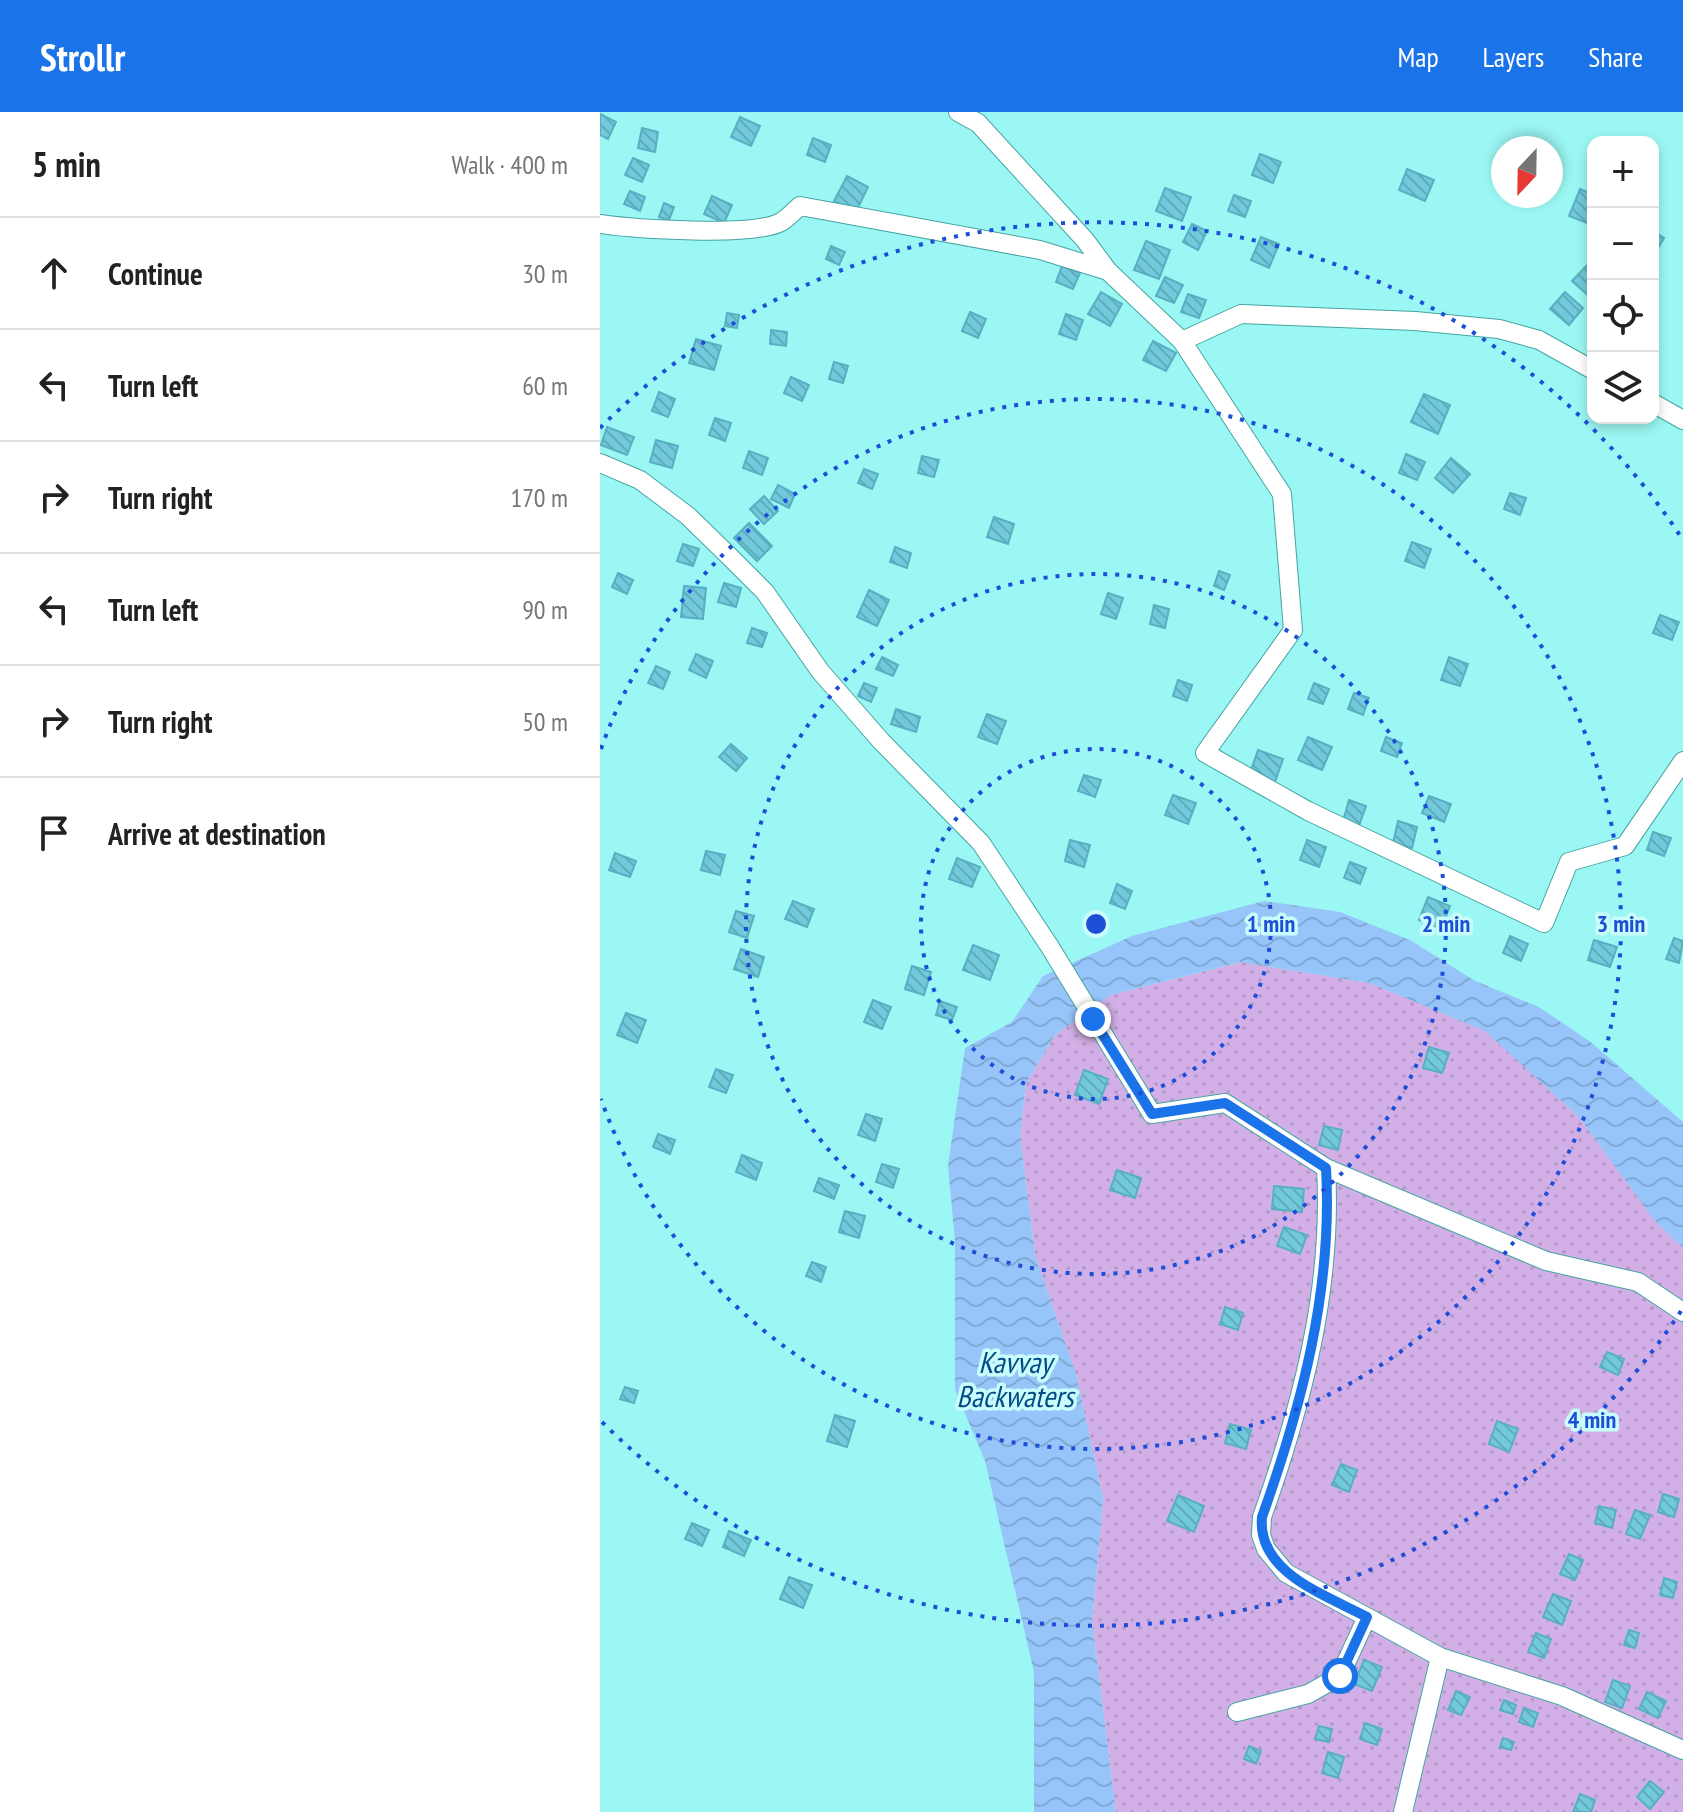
<!DOCTYPE html>
<html lang="en">
<head>
<meta charset="utf-8">
<style>
  :root { --surface:#fff; --page:#f2f2f2; --text:#222; --muted:#767676; --line:#e0e0e0; --accent:#1a73e8 }
  body { margin:0; font-family:"PT Sans Narrow",sans-serif; background:var(--page); color:var(--text) }
  .controls { position:absolute; right:24px; top:24px; display:grid; overflow:hidden; border-radius:16px; box-shadow:0 4px 12px #0003 }
  .controls button { width:72px; height:72px; display:grid; place-items:center; padding:0; border:0; border-bottom:2px solid var(--line); background:var(--surface); color:var(--text); font:40px sans-serif }
  .compass { position:absolute; left:891px; top:24px; width:72px; height:72px; border-radius:50%; background:var(--surface); box-shadow:0 4px 12px #0003; rotate:202deg }
  .stop { position:absolute; width:24px; height:24px; margin:-18px; border:6px solid #1a73e8; border-radius:50%; background:#fff }
  .stop.end { background:#1a73e8; border-color:#fff; box-shadow:0 2px 8px #0008 }
  .list { margin:0; padding:0; list-style:none }
  h2 { display:flex; justify-content:space-between; align-items:center; height:104px; margin:0; padding:0 32px; font-size:34px }
  h2 small { font-size:26px; font-weight:400; color:var(--muted) }
  .list li { display:grid; grid-template-columns:52px 1fr auto; gap:24px; align-items:center; box-sizing:border-box; height:112px; padding:0 32px; border-top:2px solid var(--line) }
  .list b { display:block; font-size:30px; white-space:nowrap }
  .list em { font-size:26px; font-style:normal; color:var(--muted) }
  .icon { flex:none; width:44px; height:44px; fill:none; stroke:currentColor; stroke-width:2; stroke-linecap:round; stroke-linejoin:round }
  .map { position:relative; flex:none; width:1083px; height:1700px; overflow:hidden }
  header { display:flex; align-items:center; gap:48px; box-sizing:border-box; height:112px; padding:0 40px; background:var(--accent); color:#fff }
  header strong { font-size:38px }
  nav { display:flex; gap:44px; margin-inline-start:auto; font-size:28px }
  main { display:flex }
  aside { flex:1; background:var(--surface) }
  .map>svg:first-child { display:block }
  .grass { fill:url(#grass-dots) }
  .water { fill:url(#water-waves) }
  .building { fill:url(#building-back-hatch); stroke:#57b0c1; stroke-width:2 }
  .lines { fill:none; stroke-linecap:round; stroke-linejoin:round }
  .minor-casing { stroke:#46a4a1; stroke-width:20 }
  .minor { stroke:#fff; stroke-width:18 }
  .route { stroke:#1a73e8; stroke-width:10 }
  .ring { fill:none; stroke:#1d4ed8; stroke-width:4; stroke-dasharray:4 8 }
  .labels { text-anchor:middle; stroke-width:7; stroke-linejoin:round; paint-order:stroke }
  .water-label { font-size:30px; font-style:italic; fill:#054b89; stroke:#c9fdfb }
  .centre { fill:#1d4ed8; stroke:#c9fdfb; stroke-width:4 }
  .ring-label { font-size:24px; text-anchor:middle; font-weight:bold; fill:#1d4ed8; stroke:#c9fdfb; stroke-width:7; stroke-linejoin:round; paint-order:stroke }
</style>
</head>
<body>
<header>
<strong>Strollr</strong>
<nav><a>Map</a><a>Layers</a><a>Share</a></nav>
</header>
<main>
<aside>
<h2>5 min<small>Walk · 400 m</small></h2>
<ul class="list">
<li><svg class="icon" aria-label="ahead" viewBox="0 0 24 24"><path d="M12 20V5M6 11l6-6 6 6"/></svg><div><b>Continue</b></div><em>30 m</em></li>
<li><svg class="icon" aria-label="left" viewBox="0 0 24 24"><path d="M17 20v-9H6M10 6l-5 5 5 5"/></svg><div><b>Turn left</b></div><em>60 m</em></li>
<li><svg class="icon" aria-label="right" viewBox="0 0 24 24"><path d="M7 20v-9h11M14 6l5 5-5 5"/></svg><div><b>Turn right</b></div><em>170 m</em></li>
<li><svg class="icon" aria-label="left" viewBox="0 0 24 24"><path d="M17 20v-9H6M10 6l-5 5 5 5"/></svg><div><b>Turn left</b></div><em>90 m</em></li>
<li><svg class="icon" aria-label="right" viewBox="0 0 24 24"><path d="M7 20v-9h11M14 6l5 5-5 5"/></svg><div><b>Turn right</b></div><em>50 m</em></li>
<li><svg class="icon" aria-label="arrive" viewBox="0 0 24 24"><path d="M6 21V4h12l-3 4 3 4H6"/></svg><div><b>Arrive at destination</b></div></li>
</ul>
</aside>
<div class="map">
<svg width="1083" height="1700" viewBox="0 0 1083 1700">
  <defs>
    <pattern id="grass-dots" width="8" height="8" patternUnits="userSpaceOnUse" patternTransform="scale(2)"><rect width="8" height="8" fill="#d2b0e7"/><path d="M2 2h.1M6 6h.1" fill="none" stroke="#b296c5" stroke-width="1.8" stroke-linecap="round"/></pattern>
    <pattern id="water-waves" width="16" height="10" patternUnits="userSpaceOnUse" patternTransform="scale(2)"><rect width="16" height="10" fill="#97c5fa"/><path d="M0 5q4-4 8 0t8 0" fill="none" stroke="#80a8d5"/></pattern>
    <pattern id="building-back-hatch" width="6" height="6" patternUnits="userSpaceOnUse" patternTransform="scale(2)"><rect width="6" height="6" fill="#71c9db"/><path d="M-1 5l2 2M0 0l6 6M5-1l2 2" fill="none" stroke="#60acbb"/></pattern>
  </defs>
  <rect width="100%" height="100%" fill="#9bf7f3"/>
  <path class="grass" d="M641,850L770,871L885,918L979,1005L1055,1108L1083,1136V1700H516L492,1510L503,1387L476,1262L435,1144L420,1024L426,971L455,923L510,883Z"/>
  <path class="water" d="M664,789L740,800L810,828L875,869L939,895L992,931L1083,1010V1136L1055,1109L979,1005L885,919L770,871L640,850L510,883L455,923L426,971L420,1024L435,1144L476,1262L503,1387L492,1510L516,1700H434V1560L385,1349L355,1278V1130L348,1054L365,936L412,910L443,864L532,824Z"/>
  <path class="building" d="M0,2L16,10L8,27L0,23Z
    M140,5L160,14L151,34L131,25Z
    M42,16L58,20L55,40L38,36Z
    M213,26L231,33L225,50L207,43Z
    M660,42L681,50L673,71L652,63Z
    M33,46L49,53L42,70L25,63Z
    M807,57L834,68L825,89L799,78Z
    M247,64L268,75L256,100L234,89Z
    M565,76L591,85L582,109L556,99Z
    M980,77L993,83V96L987,111L969,104Z
    M30,79L45,85L40,99L24,92Z
    M634,83L651,89L645,105L628,99Z
    M112,84L132,93L124,111L104,102Z
    M64,91L74,95L69,108L59,105Z
    M592,112L607,119L598,138L583,130Z
    M1053,119L1064,126L1053,144Z
    M661,125L679,132L669,156L651,148Z
    M546,129L570,138L559,167L534,158Z
    M231,134L245,140L239,153L226,147Z
    M992,148L993,149V188L972,169Z
    M462,154L480,161L473,177L456,170Z
    M565,165L583,173L574,191L556,184Z
    M501,180L522,192L510,214L488,202Z
    M965,180L983,196L969,213L950,197Z
    M588,182L606,188L599,206L581,200Z
    M370,200L386,207L378,226L362,219Z
    M127,201L139,203L137,216L125,214Z
    M466,202L483,208L476,228L459,222Z
    M171,218L187,220L186,234L170,232Z
    M96,227L121,234L114,258L89,251Z
    M553,229L576,241L566,259L543,248Z
    M234,250L248,254L243,271L229,267Z
    M191,265L209,273L202,289L184,281Z
    M59,280L75,287L68,305L52,299Z
    M824,282L850,293L838,322L811,310Z
    M115,306L131,311L125,329L109,323Z
    M7,315L34,325L27,343L1,333Z
    M56,328L78,334L72,356L50,350Z
    M149,339L168,346L162,363L143,356Z
    M806,342L825,350L817,368L799,361Z
    M322,344L339,348L334,365L318,361Z
    M851,346L870,362L853,381L835,366Z
    M264,357L278,362L272,377L258,371Z
    M178,373L195,382L189,396L171,387Z
    M910,381L926,386L920,403L904,397Z
    M164,384L178,399L164,412L150,397Z
    M394,405L414,412L408,432L387,425Z
    M149,411L172,434L157,449L134,426Z
    M812,430L831,437L824,456L805,449Z
    M83,432L99,437L93,454L77,449Z
    M295,435L311,441L307,456L290,450Z
    M619,459L630,463L624,478L614,474Z
    M18,461L33,468L27,482L12,475Z
    M124,471L141,476L136,495L118,490Z
    M84,474L106,476L103,507L81,505Z
    M269,478L289,488L277,514L257,505Z
    M508,481L523,486L516,507L501,502Z
    M554,493L569,497L565,516L550,512Z
    M1060,503L1079,510L1072,528L1053,521Z
    M152,516L167,521L162,535L147,531Z
    M96,542L113,549L106,566L89,558Z
    M282,545L298,553L293,564L276,557Z
    M849,545L868,552L860,574L841,568Z
    M56,554L70,560L63,577L48,571Z
    M578,568L592,573L587,589L573,584Z
    M264,571L277,576L271,590L258,584Z
    M714,571L729,577L723,592L708,587Z
    M754,581L769,586L763,603L748,597Z
    M296,597L320,605L316,620L291,612Z
    M387,602L406,609L397,632L378,625Z
    M708,625L732,635L722,658L698,648Z
    M786,625L802,631L797,645L781,639Z
    M131,632L147,646L136,659L119,645Z
    M658,638L683,647L675,670L650,661Z
    M484,663L501,668L495,685L478,679Z
    M573,683L596,691L588,712L565,703Z
    M829,684L851,692L844,710L822,701Z
    M749,688L766,694L759,714L743,709Z
    M798,709L817,715L812,736L793,731Z
    M1053,720L1071,726L1064,744L1047,738Z
    M470,728L490,733L484,755L465,749Z
    M707,728L726,735L719,755L700,748Z
    M106,739L125,743L120,763L101,758Z
    M15,741L36,749L30,765L9,758Z
    M357,746L380,755L372,775L349,767Z
    M750,750L766,756L760,772L744,766Z
    M517,772L532,779L525,797L510,791Z
    M828,785L850,794L841,817L819,808Z
    M193,789L214,797L207,815L185,807Z
    M136,799L154,804L147,826L129,820Z
    M910,824L928,832L921,849L903,841Z
    M1074,826L1083,829L1079,851L1066,847Z
    M994,828L1017,835L1010,855L988,848Z
    M373,833L399,843L390,868L363,858Z
    M141,837L164,845L158,865L134,857Z
    M312,854L331,860L324,883L305,877Z
    M273,888L291,895L282,917L264,910Z
    M340,889L357,895L352,908L336,903Z
    M26,901L46,908L37,931L17,923Z
    M829,935L849,941L842,961L823,956Z
    M116,957L133,963L126,981L109,975Z
    M484,958L508,967L499,992L475,983Z
    M266,1002L282,1007L275,1029L258,1023Z
    M724,1014L742,1018L738,1038L719,1033Z
    M58,1022L75,1028L70,1042L53,1035Z
    M142,1043L162,1051L156,1068L136,1060Z
    M282,1052L299,1057L293,1076L276,1070Z
    M517,1058L541,1066L535,1086L510,1078Z
    M219,1066L239,1073L234,1087L214,1079Z
    M674,1074L704,1077L702,1100L672,1097Z
    M245,1099L265,1104L259,1126L239,1120Z
    M684,1115L707,1123L700,1142L677,1134Z
    M212,1150L226,1155L221,1170L206,1164Z
    M625,1195L643,1201L638,1218L620,1212Z
    M1007,1240L1024,1247L1018,1263L1000,1255Z
    M25,1275L38,1279L34,1291L20,1287Z
    M235,1303L255,1309L247,1335L227,1329Z
    M897,1309L918,1317L909,1340L889,1332Z
    M630,1312L651,1318L646,1337L625,1331Z
    M741,1352L757,1358L749,1380L732,1373Z
    M1063,1382L1079,1387L1074,1405L1058,1400Z
    M578,1383L604,1394L594,1420L567,1409Z
    M999,1394L1016,1398L1012,1416L995,1411Z
    M1035,1398L1050,1403L1040,1427L1026,1422Z
    M92,1411L109,1418L102,1434L85,1427Z
    M129,1419L151,1428L144,1444L123,1435Z
    M969,1442L983,1448L975,1468L960,1462Z
    M189,1465L212,1473L203,1496L180,1487Z
    M1064,1466L1077,1470L1073,1486L1060,1483Z
    M953,1482L971,1489L962,1513L943,1505Z
    M1029,1518L1039,1521L1035,1536L1024,1533Z
    M936,1521L951,1527L944,1546L928,1540Z
    M764,1548L782,1555L772,1579L754,1572Z
    M1013,1568L1030,1574L1022,1596L1005,1590Z
    M856,1579L870,1585L861,1603L848,1598Z
    M1047,1580L1066,1589L1058,1606L1039,1597Z
    M904,1588L916,1593L913,1602L900,1598Z
    M924,1596L938,1601L933,1615L919,1610Z
    M765,1611L782,1617L777,1633L760,1627Z
    M719,1614L732,1617L729,1630L715,1627Z
    M903,1626L914,1630L911,1638L900,1635Z
    M649,1634L661,1639L656,1652L644,1647Z
    M728,1640L744,1645L738,1666L722,1661Z
    M1050,1669L1064,1680L1050,1697L1037,1685Z
    M980,1682L995,1688L991,1700H973Z"/>
  <g class="lines">
    <g class="minor-casing">
      <path id="minor" d="M358,0L378,11L485,128L508,159L582,229L682,382L693,518L605,641L708,699L944,811L969,750L1025,734L1083,649
        M0,112C33,117 154,125 181,110C188,106 194,99 200,94L440,138L508,159
        M582,229L641,202L815,209L899,217L939,228L993,258
        M1053,291L1083,308
        M0,351L40,368L88,404L130,445L165,480L220,559L281,629L381,731L450,835L552,1002L625,991L726,1056L946,1149L1038,1170L1083,1200
        M726,1056C733,1176 702,1293 662,1405L661,1423L666,1437L686,1461L840,1545L803,1700
        M840,1545L962,1584L1083,1638
        M637,1600L708,1582L740,1564L767,1505"/>
    </g>
    <use href="#minor" class="minor"/>
  </g>
  <g class="lines">
    <path class="route" d="M493,907L552,1002L625,991L726,1056C733,1176 702,1293 662,1405C657,1461 726,1483 767,1505L740,1564"/>
  </g>
  <g class="ring">
    <circle cx="496" cy="812" r="175"/>
    <circle cx="496" cy="812" r="350"/>
    <path d="M1 637A525 525 0 1 1 1 987"/>
    <path d="M1081 1199A701 701 0 0 1 0 1308M0 316A701 701 0 0 1 1081 425"/>
  </g>
  <g class="labels">
    <g class="water-label">
      <text x="415" y="1261">Kavvay<tspan x="415" dy="34">Backwaters</tspan></text>
    </g>
  </g>
  <circle cx="496" cy="812" r="12" class="centre"/>
  <g class="ring-label">
    <text x="671" y="820">1 min</text>
    <text x="846" y="820">2 min</text>
    <text x="1021" y="820">3 min</text>
    <text x="992" y="1316">4 min</text>
  </g>
</svg>
<div class="controls">
<button>+</button>
<button>−</button>
<button><svg class="icon" aria-label="locate" viewBox="0 0 24 24"><circle cx="12" cy="12" r="6"/><path d="M12 2v4M12 18v4M2 12h4M18 12h4"/></svg></button>
<button><svg class="icon" aria-label="layers" viewBox="0 0 24 24"><path d="M12 4l9 5-9 5-9-5zM3 14l9 5 9-5"/></svg></button>
</div>
<svg class="compass" viewBox="-18 -18 36 36"><path d="M0-13l5 13h-10z" fill="#e53935"/><path d="M0 13l5-13h-10z" fill="#767676"/></svg>
<div class="stop" style="left:740px;top:1564px"></div>
<div class="stop end" style="left:493px;top:907px"></div>
</div>
</main>
</body>
</html>
